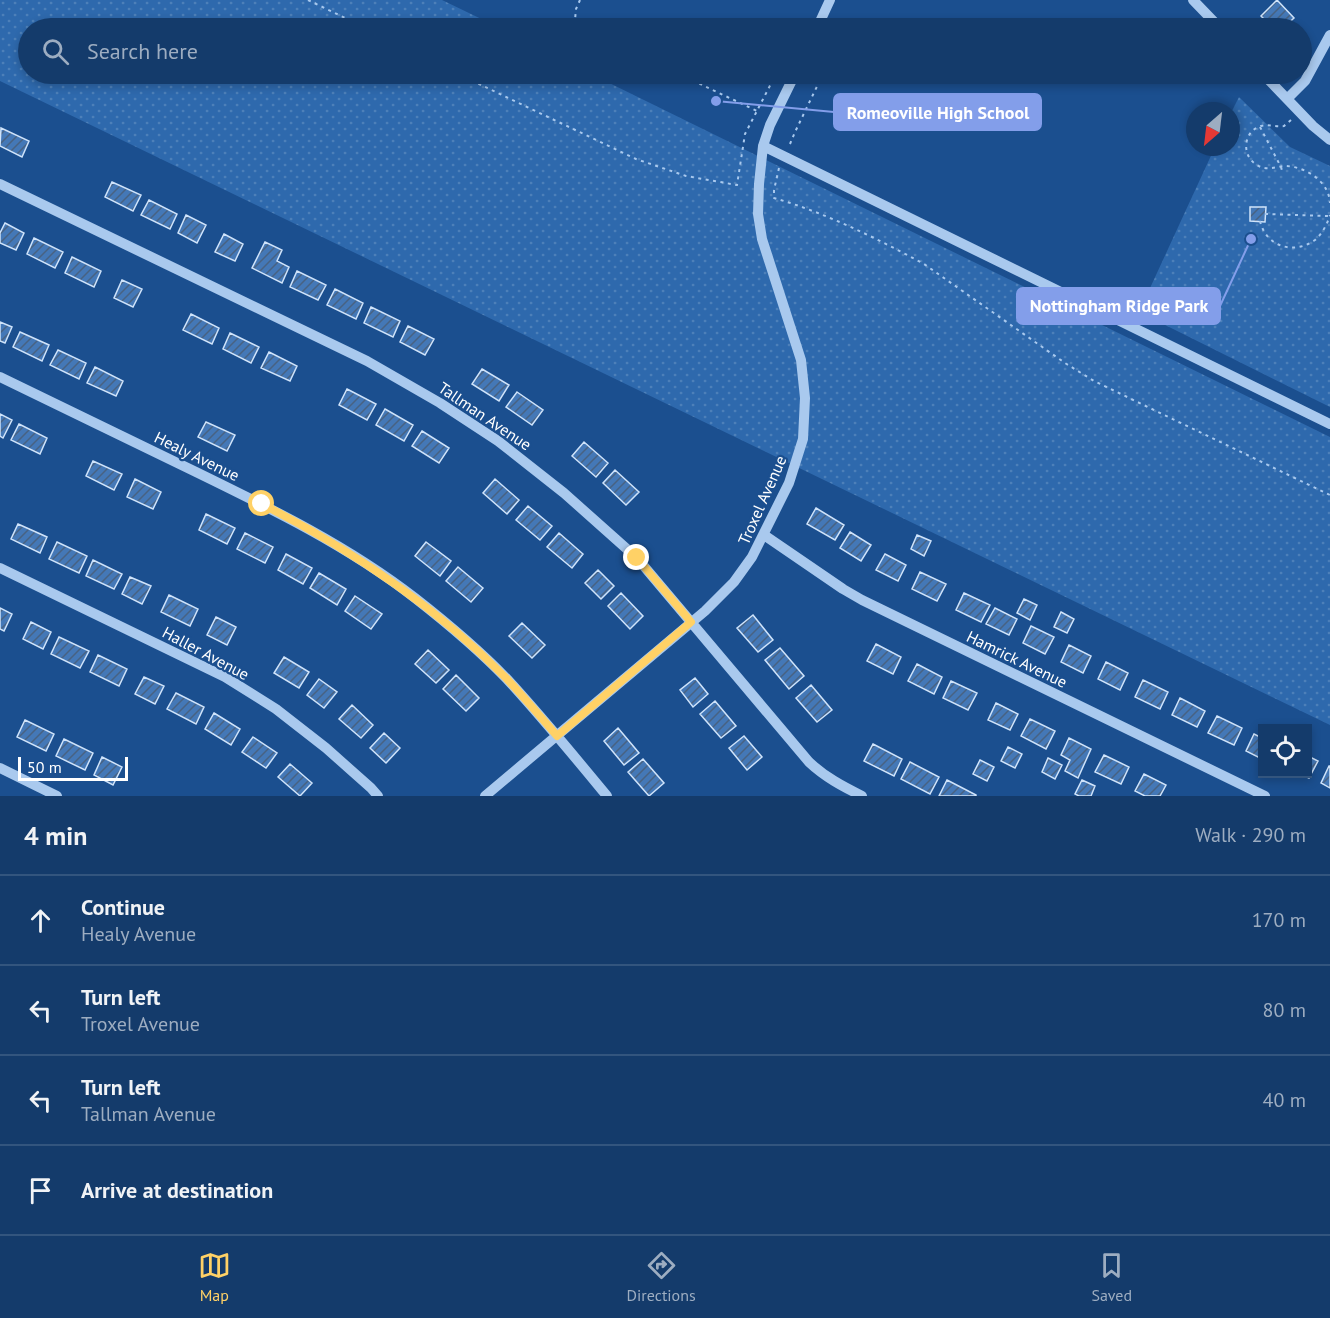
<!DOCTYPE html>
<html lang="en">
<head>
<meta charset="utf-8">
<style>
  :root { --surface:#143b6b; --page:#1d4271; --text:#f1f3f6; --muted:#9dadc1; --line:#33557e; --accent:#ffd166 }
  body { margin:0; font-family:"PT Sans",sans-serif; background:var(--page); color:var(--text) }
  .controls { position:absolute; right:18px; bottom:18px; display:grid; overflow:hidden; border-radius:0px; box-shadow:0 3px 9px #0003 }
  .controls button { width:54px; height:54px; display:grid; place-items:center; padding:0; border:0; border-bottom:2px solid var(--line); background:var(--surface); color:var(--text); font:30px sans-serif }
  .compass { position:absolute; left:1186px; top:102px; width:54px; height:54px; border-radius:50%; background:var(--surface); box-shadow:0 3px 9px #0003; rotate:208deg }
  .scale { position:absolute; left:18px; bottom:15px; width:110px; box-sizing:border-box; padding-left:6px; border:3px solid #fff; border-top:0; font-size:16px; line-height:21px; white-space:nowrap; color:#fff; -webkit-text-stroke:4px #1b4f8f; paint-order:stroke }
  .stop { position:absolute; width:18px; height:18px; margin:-14px; border:4px solid #ffd166; border-radius:50%; background:#fff }
  .stop.end { background:#ffd166; border-color:#fff; box-shadow:0 2px 6px #0008 }
  .list { margin:0; padding:0; list-style:none }
  h2 { display:flex; justify-content:space-between; align-items:center; height:78px; margin:0; padding:0 24px; font-size:26px }
  h2 small { font-size:20px; font-weight:400; color:var(--muted) }
  .list li { display:grid; grid-template-columns:39px 1fr auto; gap:18px; align-items:center; box-sizing:border-box; height:90px; padding:0 24px; border-top:2px solid var(--line) }
  .list b { display:block; font-size:22px; white-space:nowrap }
  .list p { margin:0; font-size:20px; white-space:nowrap; color:var(--muted) }
  .list em { font-size:20px; font-style:normal; color:var(--muted) }
  .icon { flex:none; width:33px; height:33px; fill:none; stroke:currentColor; stroke-width:2; stroke-linecap:round; stroke-linejoin:round }
  .map { position:relative; flex:none; width:1330px; height:796px; overflow:hidden }
  .search { position:absolute; background:var(--surface); box-shadow:0 3px 9px #0003; left:18px; right:18px; top:18px; height:66px; display:flex; align-items:center; gap:15px; box-sizing:border-box; padding:0 21px; border-radius:33px; color:var(--muted); font-size:22px }
  .sheet { height:438px; background:var(--surface) }
  nav { display:flex; justify-content:space-around; align-items:center; box-sizing:border-box; height:84px; border-top:2px solid var(--line); background:var(--surface); font-size:16px; color:var(--muted) }
  nav a { display:grid; justify-items:center; gap:3px }
  nav .on { color:var(--accent) }
  .map>svg:first-child { display:block }
  .grass { fill:url(#grass-dots) }
  .building { fill:url(#building-hatch); stroke:#cfe3fa; stroke-width:1.5 }
  .lines { fill:none; stroke-linecap:round; stroke-linejoin:round }
  .path { stroke:#a9c9ee; stroke-width:2; stroke-dasharray:3 4.5; stroke-linecap:butt }
  .minor { stroke:#a9c9ee; stroke-width:10 }
  .route { stroke:#ffd166; stroke-width:8 }
  .labels { text-anchor:middle; stroke-width:4.5; stroke-linejoin:round; paint-order:stroke }
  .street-label { font-size:16px; fill:#fff; stroke:#1b4f8f }
  .leader { fill:none; stroke:#839eea; stroke-width:2 }
  .callout-dot { fill:#839eea; stroke:#1b4f8f; stroke-width:2 }
  .callout { fill:#839eea; stroke:#839eea; stroke-width:2 }
  .callout-label { font-size:18px; text-anchor:middle; font-weight:bold; fill:#fff }
</style>
</head>
<body>
<div class="map">
<svg width="1330" height="796" viewBox="0 0 1330 796">
  <defs>
    <pattern id="grass-dots" width="8" height="8" patternUnits="userSpaceOnUse" patternTransform="scale(1.5)"><rect width="8" height="8" fill="#2e69ad"/><path d="M2 2h.1M6 6h.1" fill="none" stroke="#4d80b9" stroke-width="1.8" stroke-linecap="round"/></pattern>
    <pattern id="building-hatch" width="6" height="6" patternUnits="userSpaceOnUse" patternTransform="scale(1.5)"><rect width="6" height="6" fill="#4478b7"/><path d="M-1 1l2-2M0 6l6-6M5 7l2-2" fill="none" stroke="#486282"/></pattern>
  </defs>
  <rect width="100%" height="100%" fill="#1b4f8f"/>
  <path class="grass" d="M0,0H442L500,28H28V74H591L1330,437V725L0,81Z
    M1239,97L1290,147L1330,166V407L1139,312L1215,147H1231V113Z"/>
  <path class="building" d="M1277,0L1294,18L1283,28H1273L1261,16Z
    M1,128L29,141L22,157L0,146Z
    M112,182L141,195L133,211L105,197Z
    M149,200L177,214L170,229L141,215Z
    M1250,207H1266L1265,222L1250,221Z
    M186,215L206,225L197,243L178,233Z
    M5,223L24,233L16,250L0,243V233Z
    M224,234L243,244L235,261L215,252Z
    M34,238L63,252L55,268L27,254Z
    M265,242L282,250L277,261L289,267L282,283L252,268Z
    M72,257L101,271L94,287L65,273Z
    M297,271L326,285L318,300L290,287Z
    M122,280L142,289L133,307L114,298Z
    M335,289L363,303L356,319L327,305Z
    M371,307L400,321L393,337L364,323Z
    M191,314L219,328L212,344L183,330Z
    M0,322L12,327L5,343L0,341Z
    M408,326L434,339L425,355L400,342Z
    M20,332L49,345L42,361L13,347Z
    M230,333L259,347L251,363L223,349Z
    M58,350L86,363L79,379L50,365Z
    M269,352L297,366L290,381L261,368Z
    M95,367L123,381L116,396L87,383Z
    M482,369L509,385L499,401L472,384Z
    M347,389L376,404L367,420L339,405Z
    M517,392L543,410L532,425L506,407Z
    M385,409L413,425L404,441L376,425Z
    M0,414L12,420L3,438L0,436Z
    M206,422L235,435L227,451L198,437Z
    M19,424L47,438L40,454L11,440Z
    M422,431L449,448L439,463L412,446Z
    M584,442L608,463L596,477L572,456Z
    M93,461L122,474L114,490L86,476Z
    M615,470L639,492L626,505L603,483Z
    M135,479L161,492L153,509L127,497Z
    M495,479L519,500L507,514L483,493Z
    M528,506L552,526L540,540L516,520Z
    M816,508L844,525L835,540L807,524Z
    M206,514L235,528L227,544L199,530Z
    M18,524L47,537L40,553L11,539Z
    M850,532L871,545L861,561L840,548Z
    M245,533L273,547L265,563L237,549Z
    M559,533L583,554L572,568L547,547Z
    M917,535L931,541L924,556L911,549Z
    M57,542L87,556L79,573L49,559Z
    M426,542L451,561L440,576L415,556Z
    M286,554L312,568L303,584L278,570Z
    M885,554L906,565L898,581L876,570Z
    M93,560L122,574L114,589L86,576Z
    M458,567L483,588L471,602L446,581Z
    M598,570L614,586L601,599L585,583Z
    M920,572L946,584L937,601L912,589Z
    M319,573L346,589L337,605L310,588Z
    M130,577L151,586L142,604L122,594Z
    M621,593L643,616L630,629L608,606Z
    M964,593L990,605L981,622L956,610Z
    M169,595L198,609L190,626L161,612Z
    M355,596L382,614L371,629L345,611Z
    M1024,599L1037,605L1030,620L1017,613Z
    M0,608L12,614L4,631L0,629Z
    M995,608L1017,619L1009,635L986,624Z
    M1061,612L1074,619L1067,633L1054,627Z
    M753,615L773,640L758,652L737,628Z
    M216,617L236,627L227,645L207,635Z
    M31,622L51,632L43,649L23,639Z
    M522,623L545,645L532,658L509,636Z
    M1031,626L1054,637L1045,654L1023,643Z
    M59,637L89,651L80,668L51,654Z
    M876,644L901,657L893,674L867,661Z
    M1069,645L1091,656L1083,673L1061,662Z
    M780,648L804,676L789,689L765,660Z
    M428,650L449,670L436,683L415,664Z
    M98,655L127,669L119,686L90,672Z
    M284,657L309,672L299,688L274,673Z
    M1106,662L1128,673L1120,690L1098,679Z
    M917,664L942,677L934,694L908,681Z
    M456,675L479,698L466,711L443,689Z
    M144,677L164,686L155,704L135,694Z
    M695,678L708,694L693,707L680,690Z
    M319,679L337,692L324,708L307,695Z
    M1143,680L1168,692L1160,709L1135,697Z
    M951,681L977,693L968,710L943,698Z
    M811,685L832,710L817,722L796,698Z
    M176,693L204,707L196,724L167,709Z
    M1180,698L1205,711L1197,727L1172,715Z
    M715,701L736,726L721,738L700,714Z
    M996,703L1018,714L1010,730L988,720Z
    M352,705L373,725L361,738L339,719Z
    M214,713L240,729L231,745L205,729Z
    M1217,716L1242,728L1234,745L1208,733Z
    M1030,719L1055,731L1046,749L1021,736Z
    M25,720L54,734L46,751L17,737Z
    M618,728L639,753L624,765L604,741Z
    M384,733L400,748L386,763L370,748Z
    M1254,734L1262,738V759L1246,751Z
    M744,736L762,757L747,770L729,748Z
    M253,737L277,753L266,768L242,752Z
    M1069,738L1091,749L1078,778L1065,771L1070,760L1061,755Z
    M64,739L93,753L85,770L56,756Z
    M873,744L902,759L894,776L864,761Z
    M1008,747L1022,754L1015,768L1001,761Z
    M1104,755L1129,767L1121,784L1095,772Z
    M1308,756L1318,761L1309,778L1300,774H1308Z
    M102,757L122,767L113,785L94,775Z
    M1048,758L1062,765L1055,779L1042,772Z
    M643,759L664,783L649,796L628,772Z
    M980,760L994,767L987,781L973,774Z
    M910,762L939,777L930,794L901,779Z
    M290,764L312,783L300,796L278,777Z
    M1329,766H1330V788L1321,783Z
    M1144,774L1166,785L1160,796H1145L1135,791Z
    M947,780L976,795V796H939Z
    M1082,780L1095,786L1091,796H1079L1075,794Z"/>
  <g class="lines">
    <path class="path" d="M308,0L366,28
      M580,0L576,9L575,20L579,25L586,28
      M458,74L636,159L686,176L737,185L745,134L776,74
      M679,74L757,111
      M1291,120L1284,126C1276,127 1269,124 1261,126C1243,131 1241,156 1257,165C1266,171 1275,167 1284,166C1305,166 1329,181 1330,203
      M1260,127L1281,167L1283,174
      M790,144L795,132L823,74
      M779,168L774,190V198C826,213 876,238 924,264L1065,363L1094,381L1330,495
      M1265,214L1328,216
      M1260,221C1266,247 1294,255 1315,240C1323,233 1327,224 1330,215"/>
    <path class="minor" d="M1193,0L1220,28
      M817,28L830,0
      M1263,74L1313,126L1330,140
      M1287,99L1305,81L1330,35
      M763,146L1330,424
      M0,184L367,361L440,403L498,441L564,493L637,558L809,762C825,777 842,786 862,796
      M0,377C65,409 131,440 196,472C272,509 348,546 415,598C447,623 479,650 507,679C542,717 574,756 607,796
      M764,535L843,589L862,600L1265,796
      M0,568L225,677L276,709L326,748L371,788L378,796
      M0,768L57,796
      M485,796L705,611L734,582L752,557L789,483L803,439L805,398L801,360L762,239L758,214L759,184L763,146L770,125L795,74"/>
  </g>
  <g class="lines">
    <path class="route" d="M262,504C352,550 434,605 505,677C523,696 540,716 557,736L691,622L637,558"/>
  </g>
  <g class="labels">
    <g class="street-label">
      <text transform="translate(485 416) rotate(34)" y="6">Tallman Avenue</text>
      <text transform="translate(197 456) rotate(26)" y="6">Healy Avenue</text>
      <text transform="translate(762 500) rotate(-66)" y="6">Troxel Avenue</text>
      <text transform="translate(206 653) rotate(28)" y="6">Haller Avenue</text>
      <text transform="translate(1017 659) rotate(26)" y="6">Hamrick Avenue</text>
    </g>
  </g>
  <path class="leader" d="M716 101L834 112M1251 239L1220 306"/>
  <g class="callout-dot">
    <circle cx="716" cy="101" r="6"/>
    <circle cx="1251" cy="239" r="6"/>
  </g>
  <g class="callout">
    <rect x="834" y="94" width="207" height="36" rx="6"/>
    <rect x="1017" y="288" width="203" height="36" rx="6"/>
  </g>
  <g class="callout-label">
    <text x="938" y="119">Romeoville High School</text>
    <text x="1119" y="312">Nottingham Ridge Park</text>
  </g>
</svg>
<div class="controls">
<button><svg class="icon" aria-label="locate" viewBox="0 0 24 24"><circle cx="12" cy="12" r="6"/><path d="M12 2v4M12 18v4M2 12h4M18 12h4"/></svg></button>
</div>
<svg class="compass" viewBox="-18 -18 36 36"><path d="M0-13l5 13h-10z" fill="#e53935"/><path d="M0 13l5-13h-10z" fill="#9dadc1"/></svg>
<div class="scale">50 m</div>
<div class="stop" style="left:262px;top:504px"></div>
<div class="stop end" style="left:637px;top:558px"></div>
<div class="search"><svg class="icon" aria-label="search" viewBox="0 0 24 24"><circle cx="10" cy="10" r="6"/><path d="M15 15l6 6"/></svg>Search here</div>
</div>
<section class="sheet">
<h2>4 min<small>Walk · 290 m</small></h2>
<ul class="list">
<li><svg class="icon" aria-label="ahead" viewBox="0 0 24 24"><path d="M12 20V5M6 11l6-6 6 6"/></svg><div><b>Continue</b><p>Healy Avenue</p></div><em>170 m</em></li>
<li><svg class="icon" aria-label="left" viewBox="0 0 24 24"><path d="M17 20v-9H6M10 6l-5 5 5 5"/></svg><div><b>Turn left</b><p>Troxel Avenue</p></div><em>80 m</em></li>
<li><svg class="icon" aria-label="left" viewBox="0 0 24 24"><path d="M17 20v-9H6M10 6l-5 5 5 5"/></svg><div><b>Turn left</b><p>Tallman Avenue</p></div><em>40 m</em></li>
<li><svg class="icon" aria-label="arrive" viewBox="0 0 24 24"><path d="M6 21V4h12l-3 4 3 4H6"/></svg><div><b>Arrive at destination</b></div></li>
</ul>
</section>
<nav>
<a class="on"><svg class="icon" aria-label="map" viewBox="0 0 24 24"><path d="M3 6l6-2 6 2 6-2v14l-6 2-6-2-6 2zM9 4v14M15 6v14"/></svg>Map</a>
<a><svg class="icon" aria-label="directions" viewBox="0 0 24 24"><path d="M12 3l9 9-9 9-9-9zM9 14v-3h6M13 9l2 2-2 2"/></svg>Directions</a>
<a><svg class="icon" aria-label="saved" viewBox="0 0 24 24"><path d="M7 4h10v16l-5-4-5 4z"/></svg>Saved</a>
</nav>
</body>
</html>
